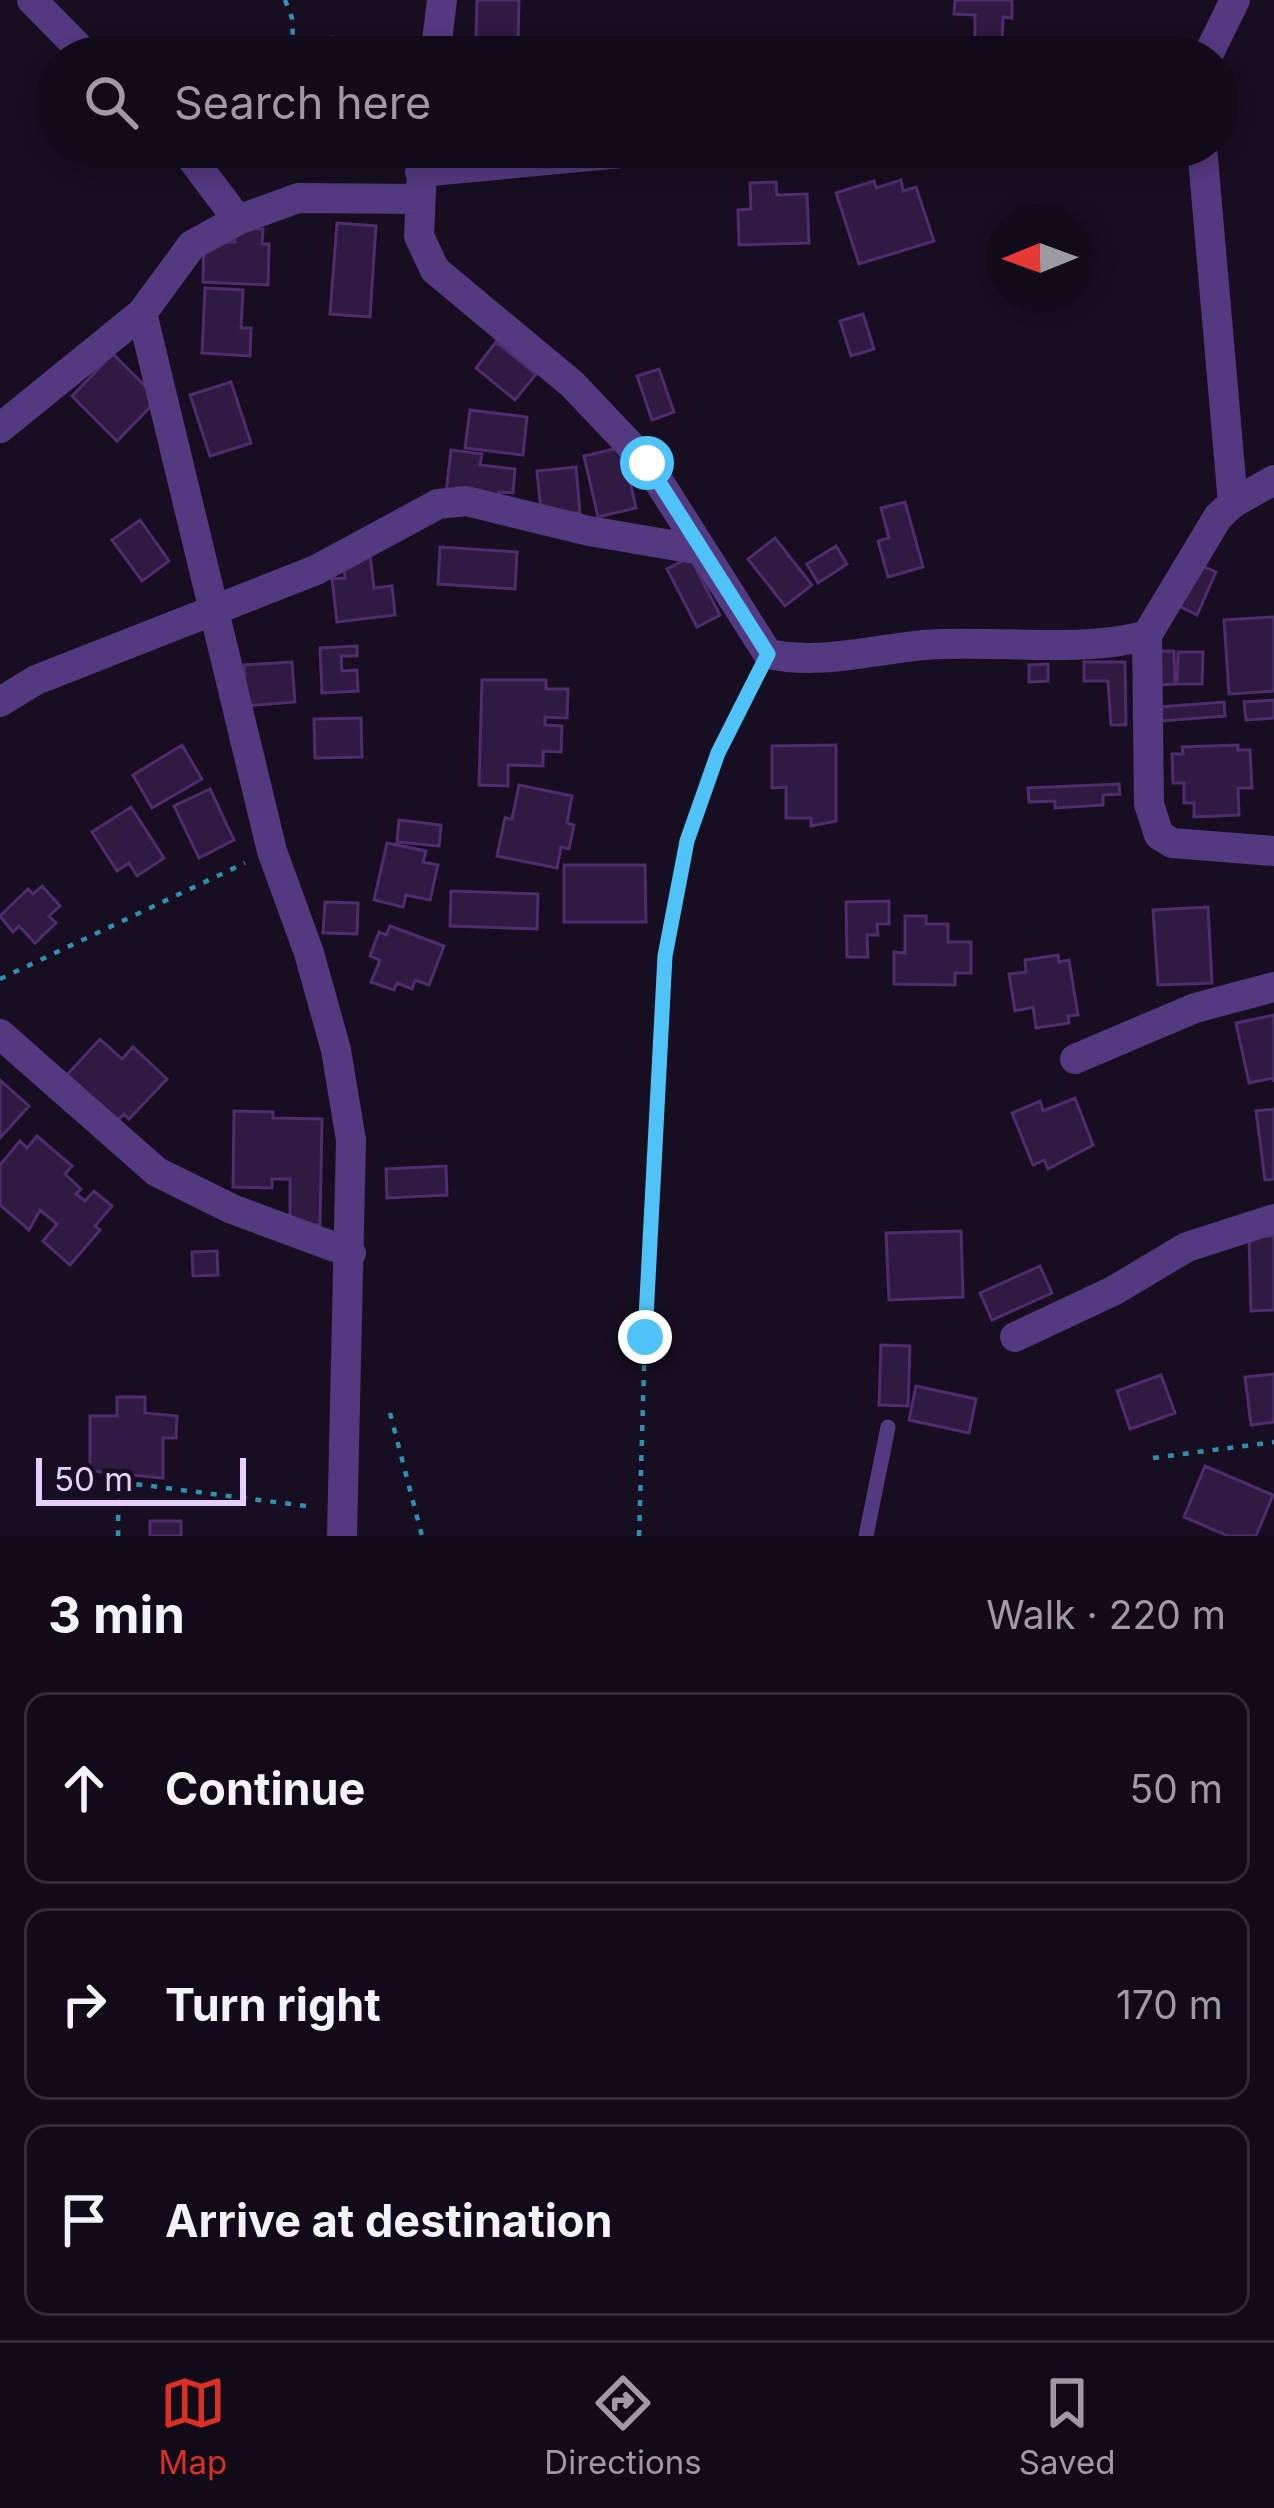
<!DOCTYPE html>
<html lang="en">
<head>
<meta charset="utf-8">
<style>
  :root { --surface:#110a19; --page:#1a1322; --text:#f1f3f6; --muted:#9c9aa2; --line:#302b38; --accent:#d93025 }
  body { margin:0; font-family:Inter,sans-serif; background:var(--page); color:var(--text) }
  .compass { position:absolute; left:986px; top:204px; width:108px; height:108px; border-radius:50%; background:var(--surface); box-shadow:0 6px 18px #0003; rotate:269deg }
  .scale { position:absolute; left:36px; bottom:30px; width:210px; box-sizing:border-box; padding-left:12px; border:6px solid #e4cffe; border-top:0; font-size:33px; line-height:42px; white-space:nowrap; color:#e4cffe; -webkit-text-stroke:9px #170e21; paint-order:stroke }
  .stop { position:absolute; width:36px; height:36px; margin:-27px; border:9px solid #4fc3f7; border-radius:50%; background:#fff }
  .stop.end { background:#4fc3f7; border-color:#fff; box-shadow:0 3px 12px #0008 }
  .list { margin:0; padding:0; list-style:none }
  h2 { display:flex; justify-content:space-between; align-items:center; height:156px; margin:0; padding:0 48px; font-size:51px }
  h2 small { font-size:39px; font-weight:400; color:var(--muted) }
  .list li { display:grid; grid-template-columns:78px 1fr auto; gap:36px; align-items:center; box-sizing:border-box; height:192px; margin:0 24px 24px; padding:0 24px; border:3px solid var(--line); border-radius:24px }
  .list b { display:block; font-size:45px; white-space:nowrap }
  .list em { font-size:39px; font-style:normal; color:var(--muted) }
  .icon { flex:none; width:66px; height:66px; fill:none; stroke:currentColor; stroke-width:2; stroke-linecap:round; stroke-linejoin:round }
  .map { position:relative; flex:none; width:1274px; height:1536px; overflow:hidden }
  .search { position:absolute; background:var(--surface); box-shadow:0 6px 18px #0003; left:36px; right:36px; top:36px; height:132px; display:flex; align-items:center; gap:30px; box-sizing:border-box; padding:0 42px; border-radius:66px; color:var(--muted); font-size:45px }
  .sheet { height:804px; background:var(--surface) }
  nav { display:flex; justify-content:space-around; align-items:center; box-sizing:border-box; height:168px; border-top:3px solid var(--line); background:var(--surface); font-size:33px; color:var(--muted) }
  nav a { display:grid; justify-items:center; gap:6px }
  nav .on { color:var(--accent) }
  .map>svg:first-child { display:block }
  .building { fill:#2f1a42; stroke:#4f2c6e; stroke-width:3 }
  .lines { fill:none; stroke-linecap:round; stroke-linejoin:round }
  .path { stroke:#2f8fb2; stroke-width:4.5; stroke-dasharray:6 9; stroke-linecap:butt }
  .service { stroke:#533980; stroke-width:15 }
  .minor { stroke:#533980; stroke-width:30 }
  .route { stroke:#4fc3f7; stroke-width:15 }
</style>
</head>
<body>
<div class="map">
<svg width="1274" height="1536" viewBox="0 0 1274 1536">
  <rect width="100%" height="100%" fill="#170e21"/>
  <path class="building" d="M477,0H519L518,40L476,39Z
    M955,0H1012V18L1003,17L1002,44L975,43V15L954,14Z
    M332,37L355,39L354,57H331Z
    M707,38L708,57H691L690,39Z
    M315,147H345L343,154L315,150Z
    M351,147H385L382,166L349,160Z
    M901,180L903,191L916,187L934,241L859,264L836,193L874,181L876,188Z
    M776,182L777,195L807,194L809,243L739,245L738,210L751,209L750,183Z
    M337,223L376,226L370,317L330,314Z
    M235,229H263L262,244H269L268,285L203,282L204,242H235Z
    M205,288L243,290L241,328H251L250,356L202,353Z
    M863,314L874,349L851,356L840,321Z
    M496,342L536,374L515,400L476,368Z
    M113,354L158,399L117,441L72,396Z
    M659,369L674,412L652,420L637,376Z
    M231,382L251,443L210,456L190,395Z
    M470,410L527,417L523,455L465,448Z
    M622,447L636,508L598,517L584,456Z
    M451,450L482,454L480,465L515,469L513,493L499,492L498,503L446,494Z
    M576,467L580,513H541L537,471Z
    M905,502L923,567L888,577L878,541L889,538L881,508Z
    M140,520L169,561L142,581L112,540Z
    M775,538L812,585L785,606L748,559Z
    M836,546L847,564L818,583L807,564Z
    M440,547L517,552L515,589L438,584Z
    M370,555L374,588L392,586L395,615L337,622L332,579L345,578L343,558Z
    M690,557L720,615L697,627L667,569Z
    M1198,564L1216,572L1197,615L1179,606Z
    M1274,617V691L1229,694L1224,620Z
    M357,646V656H341L342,671L357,670L358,691L322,693L320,648Z
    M1159,651H1174L1175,684L1160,685Z
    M1178,652H1203L1202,684H1177Z
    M292,662L295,702L246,706L244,665Z
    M1084,662H1125L1126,725H1111L1108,681H1084Z
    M1048,664V681L1029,682V665Z
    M482,680H546V689H568L567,718L545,717V725L562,726L561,752L543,751V766L508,765V786L479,785Z
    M1274,700V718L1246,720L1244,702Z
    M1224,702L1225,716L1161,721L1160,707Z
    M361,718L362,757L315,758L314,719Z
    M182,745L202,779L152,808L133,775Z
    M836,745V821L811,826V818H786V787L772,788V746Z
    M1238,745V750H1250L1252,788H1238L1239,815L1194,817V803H1184V783H1173L1172,754H1183L1182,747Z
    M1119,784L1120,794L1103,795V805L1055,808V801L1029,802L1028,788Z
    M519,785L572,796L567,823L574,825L569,849L561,847L557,868L497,856L505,818L512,819Z
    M210,789L234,840L199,858L174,806Z
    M131,807L164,858L137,876L129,863L117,871L92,832Z
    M399,820L441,825L439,846L397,842Z
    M387,843L426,851L423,862L438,865L430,900L406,895L403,907L374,900Z
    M564,865H645L646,922H564Z
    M42,886L60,906L49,916L56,923L35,943L19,926L13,932L0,916L28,889L33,894Z
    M451,891L538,894L537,929L450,926Z
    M889,901V924H877L878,935H867L868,957H847L846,902Z
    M325,902L358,903L357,934L323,933Z
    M1208,907L1212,983L1158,985L1153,910Z
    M905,916H926V924H948V942H971V973H955V985L894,984V952L905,953Z
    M390,926L444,946L429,985L415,980L412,989L397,983L394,990L371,982L380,960L370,956L379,932L386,935Z
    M1058,955L1059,962L1069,960L1078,1015L1068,1016L1069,1023L1036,1028L1033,1007L1015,1011L1009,974L1026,972L1025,960Z
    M1274,1015V1082L1273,1078L1249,1083L1236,1023Z
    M100,1039L122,1059L133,1047L167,1079L129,1119L124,1114L114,1124L65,1077Z
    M0,1080L29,1106L0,1138Z
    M1075,1098L1093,1145L1048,1169L1044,1160L1033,1165L1012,1113L1040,1101L1043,1111Z
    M1274,1109V1179L1265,1180L1256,1111Z
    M234,1111L273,1112V1118L322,1119L320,1225L290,1224V1179H272V1188L233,1187Z
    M37,1136L72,1166L65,1174L81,1189L76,1194L85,1201L94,1191L112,1206L95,1226L100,1230L70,1265L43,1241L57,1224L40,1210L29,1230L0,1205V1165L20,1141L27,1148Z
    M446,1166L447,1195L387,1198L386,1169Z
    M961,1231L963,1297L889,1300L886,1233Z
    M1274,1236V1310L1251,1311L1249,1237Z
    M217,1251L218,1275L193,1276L192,1252Z
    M1040,1266L1052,1293L992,1320L980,1293Z
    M881,1345L910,1346L908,1406L879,1405Z
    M1274,1374V1422L1251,1425L1245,1377Z
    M1161,1375L1175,1413L1130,1429L1117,1391Z
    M916,1386L976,1399L969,1433L909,1420Z
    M117,1397H145V1413L177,1416L176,1438H163V1478L90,1471V1416H117Z
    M1205,1466L1273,1495L1256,1536H1228L1184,1517Z
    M150,1521H181V1536H150Z"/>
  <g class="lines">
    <path class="path" d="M285,0L292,18L294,57
      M296,147L297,168
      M0,979L245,863
      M390,1413L422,1536
      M1153,1458L1274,1442
      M118,1536C119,1517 114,1492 135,1484L314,1507
      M639,1536L645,1337L665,956L687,841L718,753L754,680"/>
    <path class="service" d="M866,1536L888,1427"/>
    <path class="minor" d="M32,0L88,57
      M435,57L442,0
      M1207,57L1235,0
      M183,147L238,220
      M423,147L419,236L435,270L572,384L647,463L768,654C820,665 871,650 924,645C991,639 1083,654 1147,635L1218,517L1233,503L1274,480
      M1202,147L1233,503
      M420,172L687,147
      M142,313L272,851L309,953L336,1050L351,1140L342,1536
      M0,428L142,313L192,245L238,220L298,198L420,199
      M1147,635L1149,804L1159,835L1172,843L1274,851
      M0,702L36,680L316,570L438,504L466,501L589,531L701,550
      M0,1034L157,1172L232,1209L351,1253
      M1075,1059L1195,1008L1274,987
      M1015,1337L1113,1291L1187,1247L1274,1219"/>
  </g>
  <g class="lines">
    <path class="route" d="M645,1337L665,956L687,841L718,753L768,654L647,463"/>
  </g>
</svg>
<svg class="compass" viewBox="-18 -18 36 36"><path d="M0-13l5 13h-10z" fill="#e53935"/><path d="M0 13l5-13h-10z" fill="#9c9aa2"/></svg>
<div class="scale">50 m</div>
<div class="stop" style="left:647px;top:463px"></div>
<div class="stop end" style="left:645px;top:1337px"></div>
<div class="search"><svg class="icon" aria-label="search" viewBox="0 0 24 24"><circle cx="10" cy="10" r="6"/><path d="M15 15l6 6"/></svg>Search here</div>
</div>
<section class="sheet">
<h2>3 min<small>Walk · 220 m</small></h2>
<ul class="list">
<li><svg class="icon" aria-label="ahead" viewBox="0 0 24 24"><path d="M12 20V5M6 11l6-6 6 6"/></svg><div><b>Continue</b></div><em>50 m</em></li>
<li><svg class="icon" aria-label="right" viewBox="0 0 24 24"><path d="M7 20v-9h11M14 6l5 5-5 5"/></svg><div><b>Turn right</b></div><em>170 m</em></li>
<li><svg class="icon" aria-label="arrive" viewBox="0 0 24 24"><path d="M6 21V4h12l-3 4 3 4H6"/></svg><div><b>Arrive at destination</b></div></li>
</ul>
</section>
<nav>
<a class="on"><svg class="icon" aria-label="map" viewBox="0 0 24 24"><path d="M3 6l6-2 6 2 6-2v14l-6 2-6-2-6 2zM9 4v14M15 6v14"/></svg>Map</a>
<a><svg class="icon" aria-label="directions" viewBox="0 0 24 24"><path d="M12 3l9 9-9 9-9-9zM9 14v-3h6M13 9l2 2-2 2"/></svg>Directions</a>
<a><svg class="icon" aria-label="saved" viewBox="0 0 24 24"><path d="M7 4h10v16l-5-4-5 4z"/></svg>Saved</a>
</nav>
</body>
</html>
